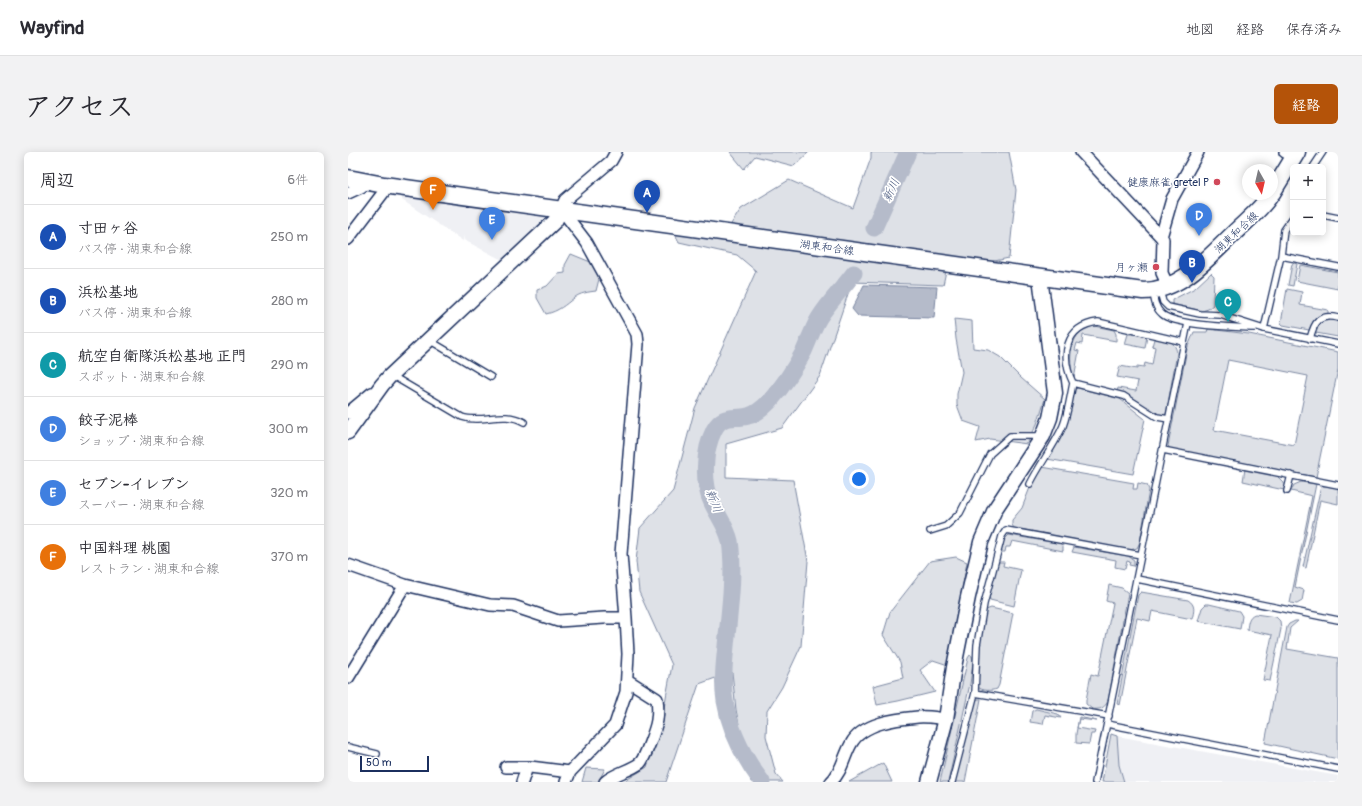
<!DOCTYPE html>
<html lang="ja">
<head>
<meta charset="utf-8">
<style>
  :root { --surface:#fff; --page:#f2f2f3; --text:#2b2b33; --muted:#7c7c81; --line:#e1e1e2; --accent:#b45309 }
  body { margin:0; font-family:Pangolin,"Klee One",sans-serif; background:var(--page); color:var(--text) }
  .controls { position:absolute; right:12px; top:12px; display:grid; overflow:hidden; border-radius:6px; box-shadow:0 2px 10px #0003 }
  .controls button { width:36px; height:36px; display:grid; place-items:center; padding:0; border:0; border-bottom:1px solid var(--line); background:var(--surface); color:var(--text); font:20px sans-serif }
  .compass { position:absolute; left:894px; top:12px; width:36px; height:36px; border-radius:50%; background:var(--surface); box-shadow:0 2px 10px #0003; rotate:172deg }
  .scale { position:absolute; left:12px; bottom:10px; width:69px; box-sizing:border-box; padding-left:4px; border:2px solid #1b2f5e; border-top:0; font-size:11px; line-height:14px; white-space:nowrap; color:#1b2f5e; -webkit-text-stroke:3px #fff; paint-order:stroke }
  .you { position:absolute; left:511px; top:327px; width:14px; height:14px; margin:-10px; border:3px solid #fff; border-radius:50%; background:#1a73e8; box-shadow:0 0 0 6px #1a73e833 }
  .badge { display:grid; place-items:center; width:26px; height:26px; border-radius:50%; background:var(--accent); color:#fff; font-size:13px; font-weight:700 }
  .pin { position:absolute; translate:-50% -33px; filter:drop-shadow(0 1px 2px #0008) }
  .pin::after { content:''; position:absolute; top:21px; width:14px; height:12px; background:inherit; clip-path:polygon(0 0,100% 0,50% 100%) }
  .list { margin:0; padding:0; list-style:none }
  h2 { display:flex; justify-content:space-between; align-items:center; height:52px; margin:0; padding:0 16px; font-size:17px }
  h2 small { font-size:13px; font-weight:400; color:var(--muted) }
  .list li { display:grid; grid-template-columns:26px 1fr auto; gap:12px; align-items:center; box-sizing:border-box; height:64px; padding:0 16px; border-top:1px solid var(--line) }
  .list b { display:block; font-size:15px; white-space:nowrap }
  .list p { margin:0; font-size:13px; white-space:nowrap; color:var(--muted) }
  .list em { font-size:13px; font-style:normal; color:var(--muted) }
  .map { position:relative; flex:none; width:990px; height:630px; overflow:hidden; border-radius:6px }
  header { display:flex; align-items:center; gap:24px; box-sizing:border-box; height:56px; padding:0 20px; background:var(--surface); border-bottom:1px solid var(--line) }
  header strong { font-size:19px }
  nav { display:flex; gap:22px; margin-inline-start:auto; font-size:14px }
  .intro { display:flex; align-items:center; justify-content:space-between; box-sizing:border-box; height:96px; padding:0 24px }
  h1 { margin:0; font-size:28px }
  .button { padding:10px 18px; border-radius:6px; background:var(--accent); color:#fff; font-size:14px; font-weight:700 }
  main { display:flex; gap:24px; padding:0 24px }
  aside { flex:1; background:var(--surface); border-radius:6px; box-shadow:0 2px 10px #0003 }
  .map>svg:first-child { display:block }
  .built { fill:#eff0f4 }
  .green { fill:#dee1e7; stroke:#7c88a2; fill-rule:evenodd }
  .water { fill:#b5bbca; stroke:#77839f }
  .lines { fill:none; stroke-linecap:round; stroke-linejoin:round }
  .river { stroke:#b5bbca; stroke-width:17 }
  .service-casing { stroke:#1b2f5e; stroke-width:8 }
  .minor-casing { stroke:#1b2f5e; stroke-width:14 }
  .tertiary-casing { stroke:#1b2f5e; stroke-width:17 }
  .secondary-casing { stroke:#1b2f5e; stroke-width:19 }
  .service { stroke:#fff; stroke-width:5.5 }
  .minor { stroke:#fff; stroke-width:11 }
  .tertiary { stroke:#fff; stroke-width:14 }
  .secondary { stroke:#fff; stroke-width:16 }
  .poi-dot { fill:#d1495b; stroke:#fff; stroke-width:1.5 }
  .labels { text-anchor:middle; stroke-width:3.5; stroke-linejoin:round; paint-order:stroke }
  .poi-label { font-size:11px; fill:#1b2f5e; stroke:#fff; text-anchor:end }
  .street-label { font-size:11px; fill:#1b2f5e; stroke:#fff }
  .water-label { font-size:12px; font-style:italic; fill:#49597e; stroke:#fff }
</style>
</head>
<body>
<header>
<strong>Wayfind</strong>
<nav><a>地図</a><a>経路</a><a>保存済み</a></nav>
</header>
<div class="intro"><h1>アクセス</h1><a class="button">経路</a></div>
<main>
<aside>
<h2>周辺<small>6件</small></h2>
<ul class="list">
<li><span class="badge" style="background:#1a4fb4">A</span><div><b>寸田ヶ谷</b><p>バス停 · 湖東和合線</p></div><em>250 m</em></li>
<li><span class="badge" style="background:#1a4fb4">B</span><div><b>浜松基地</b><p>バス停 · 湖東和合線</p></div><em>280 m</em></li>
<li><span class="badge" style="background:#0f9aa8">C</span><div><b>航空自衛隊浜松基地 正門</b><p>スポット · 湖東和合線</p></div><em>290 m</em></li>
<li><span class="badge" style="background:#3f7fe0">D</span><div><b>餃子泥棒</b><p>ショップ · 湖東和合線</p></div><em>300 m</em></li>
<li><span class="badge" style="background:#3f7fe0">E</span><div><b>セブン-イレブン</b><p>スーパー · 湖東和合線</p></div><em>320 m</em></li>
<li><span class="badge" style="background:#e8710a">F</span><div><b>中国料理 桃園</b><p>レストラン · 湖東和合線</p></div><em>370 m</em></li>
</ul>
</aside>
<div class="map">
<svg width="990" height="630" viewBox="0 0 990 630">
  <rect width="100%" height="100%" fill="#fff"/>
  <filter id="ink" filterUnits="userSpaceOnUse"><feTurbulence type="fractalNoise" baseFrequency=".025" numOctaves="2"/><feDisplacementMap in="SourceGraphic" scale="8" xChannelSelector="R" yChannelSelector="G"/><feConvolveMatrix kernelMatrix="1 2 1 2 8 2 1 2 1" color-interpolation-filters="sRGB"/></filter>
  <g filter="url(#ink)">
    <path class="built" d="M54,42L195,59L198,67L156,109L116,88V83L115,89L54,48Z
      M769,584L990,624V630H776L771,613Z"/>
    <path class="green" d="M382,0H461L446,14L407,4L396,17Z
      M523,0H661L668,38L661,106L598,119L595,133L504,130L472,224L434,276L378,292V325L445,328L460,409L453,494L434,535L419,559L418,584L428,622L435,630H403L388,558L384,520L351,532L318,630H275L299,615L316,556L324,513L291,440L288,409L292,376L325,339L347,256L408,119L389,103L331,90L325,78L375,84L393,57L441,28L505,56L523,6Z
      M223,102L245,111L251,127L248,139C240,140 232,141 226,146C217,153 211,159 198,162L189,146V138L199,134L210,122L217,121V113Z
      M946,111L949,112L945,134L940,133L944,112Z
      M952,113L990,120V137L949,129Z
      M863,121L866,124L865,153L860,157L854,159L824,152V148L847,136Z
      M939,137L954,140L952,153L980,158V162C969,162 964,169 961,178L935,173L933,171Z
      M606,167L624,169L625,196L640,198L652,205L673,226L697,247L689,272L679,292L642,287L628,290L632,275L615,269L609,253V242L614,220L608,187Z
      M979,167L990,168V185L968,181L971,172Z
      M746,174L766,178L768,182V189L735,183L734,192L729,191L727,198L731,199L726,226C719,207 722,177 746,174Z
      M860,177L901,182L990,200V217L968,325L823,297L820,294L839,197L846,180H859ZM880,208L960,224L946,293L866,278Z
      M780,182H786L799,184L797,196L777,192Z
      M806,187C818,187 827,188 829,201L818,262L817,264L802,260L769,240L770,236L788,239L790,229L769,225L772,214L789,217V214L796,215L797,211L804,213L807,195L804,194Z
      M730,236L772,247L797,267L785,322L699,307L715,278L725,239L727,237Z
      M694,315L786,331L785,337H789L790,331L799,333L801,338L792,390L789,396L782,398L666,376L664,373V368L674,356L683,333Z
      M897,317L929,324L936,331V338L895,329Z
      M953,330L968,332L947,435L956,438L954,449L949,452L942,451L964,344L943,339L946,333Z
      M973,334H978L990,336V352L972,348L958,416L955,415Z
      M661,383L714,392L715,394V399L664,389L662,395H658L657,400H653L656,388Z
      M726,395L780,404L786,408V414L781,413L782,410L779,409L777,417L767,415L768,408L724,400Z
      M608,405L619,410L600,513L585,508L572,518L587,540L550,549L529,553L525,534L555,526L552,510L535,483L542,460L582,409Z
      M650,410H656L655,414L673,418L666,454L642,448L641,444Z
      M761,433L774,436L780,441L760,549C757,556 751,558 744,557L738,552V548L743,522L750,524L765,451L758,449Z
      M793,440L840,448C848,453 846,459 844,467L804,459L802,469L789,466L772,553L769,552L790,443Z
      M858,452H861L891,459L894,464L892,477L850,469L854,456Z
      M643,456L665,461L651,533L649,537C643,539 634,539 630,535L631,492L638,458Z
      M907,462L928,465L932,469L933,477L922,529L915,528L924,483L899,478C900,471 900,464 907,462Z
      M947,469H950L942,476L939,497L990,506V607L917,591L939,475L941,472Z
      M622,503L624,504L625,510L622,532L600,630H592L620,506Z
      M630,547H633L617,630H605L626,550Z
      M688,557L710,562L713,566L697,563L695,572L682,570L684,559Z
      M731,565L749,569L731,567L729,576L747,579L746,582H743L741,592L728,591V582Z
      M763,582L769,584L771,613L776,630H754Z
      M535,611L544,630H501Z
      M238,616L257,617L250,630H234Z"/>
    <path class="water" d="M516,133L589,135L586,166L510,164L504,157Z"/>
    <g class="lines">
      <path class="river" d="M526,76L560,0
        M414,630C395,605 382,579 377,549C374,531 376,512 378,494C381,461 387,423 382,389C379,375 370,364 364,351C354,330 356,298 366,278C375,261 386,268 400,264C409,262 416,255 422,249C435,234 447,216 456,199C461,188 465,176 471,166C481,150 495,136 506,121"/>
      <g class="service-casing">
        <path id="service" d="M965,15L975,0
          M975,63L990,66
          M933,104L990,115
          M805,139C806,148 807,156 814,162C827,174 887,175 906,176
          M812,139L815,150L820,155L852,162L872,163L916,177L990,192
          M916,177L933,104L936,78L945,65
          M962,187C966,170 972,161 990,166
          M81,188L143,225
          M43,223L114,265C134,272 155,258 176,270
          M821,267L809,265L776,244L725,231C712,204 717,174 750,170L836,190
          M815,298L990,333
          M682,332C692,312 706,294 715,274C720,261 722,245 725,231
          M939,339L943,323
          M582,379L598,374L612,361L642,302L662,284H693
          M789,427L990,468
          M761,564L627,541L629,493L636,452L654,384L658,378L793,403
          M759,572L990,617
          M0,595L29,602
          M604,630L627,541
          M747,630L840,171"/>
      </g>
      <g class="minor-casing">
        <path id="minor" d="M733,0L815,87L814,121L820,134
          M937,0L946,5
          M0,41L13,35L20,29
          M813,85L824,47L850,0
          M0,87L35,41L36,33
          M0,261L24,241
          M0,413L57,433L142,453L165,454L210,469L256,466H278L273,402L290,192L289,182L239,91L213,57L217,48L263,9L268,0
          M0,526L57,433
          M158,615H182L222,620
          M174,630L179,615
          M218,630L222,620L267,573L278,540L280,502L278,466
          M257,630C267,621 282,619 292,611C297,606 308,576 309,568C310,561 310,554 309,547L279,528
          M483,630C494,620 496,604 503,592C514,571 548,567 570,565C579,564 589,566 598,567"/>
      </g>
      <g class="tertiary-casing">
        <path id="tertiary" d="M0,280L34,233L41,225L207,69L213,57
          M581,630L598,567L606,515L620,445L633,390L647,357L695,284L702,266L707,241L692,125"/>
      </g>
      <g class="secondary-casing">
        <path id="secondary" d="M0,26L36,33L795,139C832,139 860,106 885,82C898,69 913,58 923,42
          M924,41L949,0"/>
      </g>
      <use href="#service" class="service"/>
      <use href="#minor" class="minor"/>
      <use href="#tertiary" class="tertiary"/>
      <use href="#secondary" class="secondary"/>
    </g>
  </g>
  <g class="poi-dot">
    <circle cx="869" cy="30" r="4"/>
    <circle cx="808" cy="115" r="4"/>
  </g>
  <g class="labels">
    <g class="poi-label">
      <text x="861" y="34">健康麻雀 gretel P</text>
      <text x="800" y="119">月ヶ瀬</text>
    </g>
    <g class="street-label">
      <text transform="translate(888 80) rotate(-43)" y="4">湖東和合線</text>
      <text transform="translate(479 95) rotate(8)" y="4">湖東和合線</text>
    </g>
    <g class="water-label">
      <text transform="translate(543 38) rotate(-66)" y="4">新川</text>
      <text transform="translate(366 349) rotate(68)" y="4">新川</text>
    </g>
  </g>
</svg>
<div class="controls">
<button>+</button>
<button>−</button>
</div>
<svg class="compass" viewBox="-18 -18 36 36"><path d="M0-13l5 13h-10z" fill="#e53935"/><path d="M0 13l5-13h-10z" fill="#7c7c81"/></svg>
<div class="scale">50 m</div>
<div class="you"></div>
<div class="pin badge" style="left:299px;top:61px;background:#1a4fb4">A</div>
<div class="pin badge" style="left:844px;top:131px;background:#1a4fb4">B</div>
<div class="pin badge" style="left:880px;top:170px;background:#0f9aa8">C</div>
<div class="pin badge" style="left:851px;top:84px;background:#3f7fe0">D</div>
<div class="pin badge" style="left:144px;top:88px;background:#3f7fe0">E</div>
<div class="pin badge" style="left:85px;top:58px;background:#e8710a">F</div>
</div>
</main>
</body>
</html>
